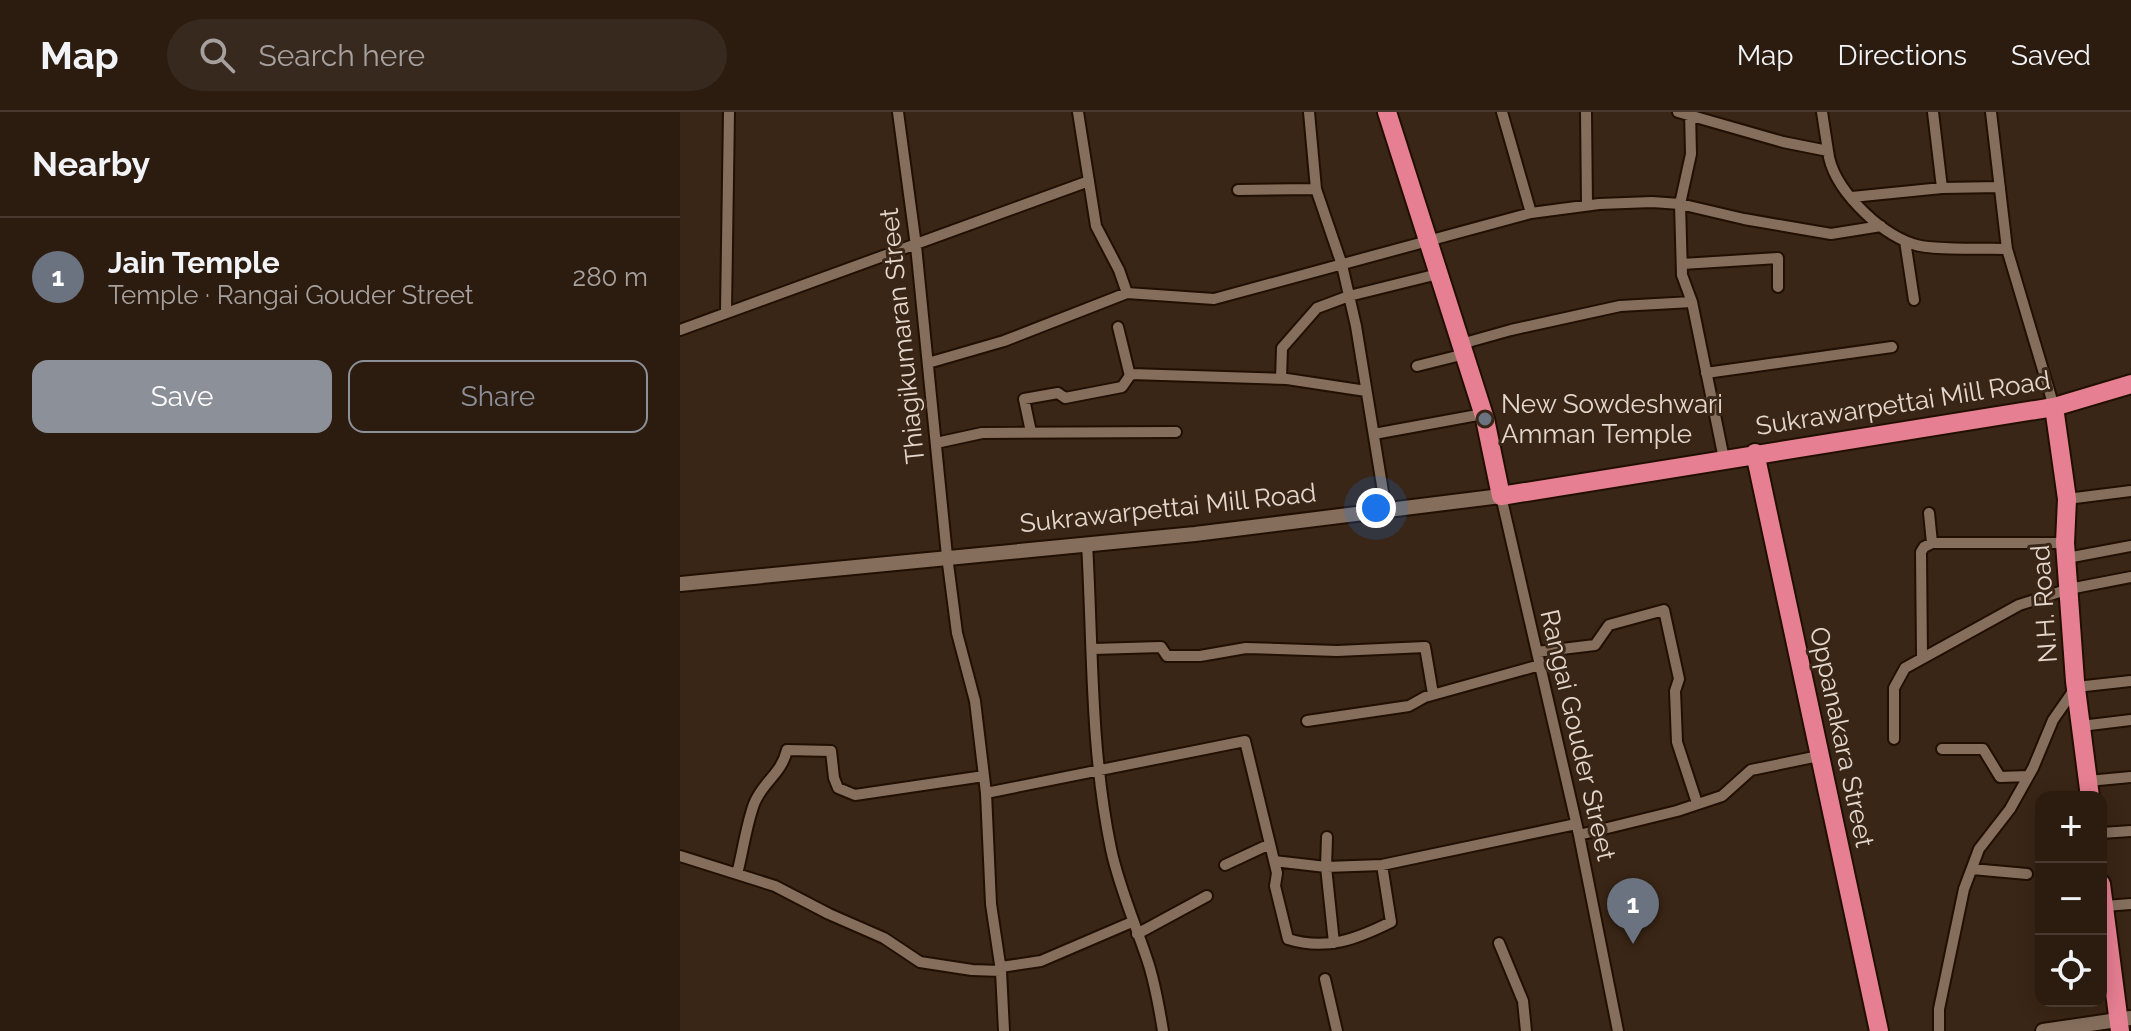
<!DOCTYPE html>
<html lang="en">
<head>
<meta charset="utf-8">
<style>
  :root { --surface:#2c1c10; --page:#38291e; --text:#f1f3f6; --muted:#a6a19f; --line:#483a30; --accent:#8c9099 }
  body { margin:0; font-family:Raleway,sans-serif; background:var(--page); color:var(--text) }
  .controls { position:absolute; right:24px; bottom:24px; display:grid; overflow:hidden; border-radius:16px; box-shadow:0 4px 20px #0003 }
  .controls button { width:72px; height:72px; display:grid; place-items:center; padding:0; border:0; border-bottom:2px solid var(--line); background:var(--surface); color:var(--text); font:40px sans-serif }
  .you { position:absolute; left:696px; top:396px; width:28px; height:28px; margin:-20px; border:6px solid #fff; border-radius:50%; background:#1a73e8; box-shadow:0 0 0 12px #1a73e833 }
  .badge { display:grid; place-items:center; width:52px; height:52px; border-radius:50%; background:var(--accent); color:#fff; font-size:26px; font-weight:700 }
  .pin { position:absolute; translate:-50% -66px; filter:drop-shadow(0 2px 4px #0008) }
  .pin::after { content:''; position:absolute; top:42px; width:28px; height:24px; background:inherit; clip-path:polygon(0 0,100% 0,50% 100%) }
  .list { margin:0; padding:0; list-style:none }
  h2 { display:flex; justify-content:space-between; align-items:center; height:104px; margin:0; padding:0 32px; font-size:34px }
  h2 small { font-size:26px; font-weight:400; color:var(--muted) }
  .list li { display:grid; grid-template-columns:52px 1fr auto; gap:24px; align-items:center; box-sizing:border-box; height:120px; padding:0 32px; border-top:2px solid var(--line) }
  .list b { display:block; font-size:30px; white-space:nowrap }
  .list p { margin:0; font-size:26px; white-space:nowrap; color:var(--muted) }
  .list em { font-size:26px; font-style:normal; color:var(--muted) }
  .actions { display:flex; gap:16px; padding:24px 32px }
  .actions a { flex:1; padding:18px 0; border:2px solid var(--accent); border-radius:16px; text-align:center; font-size:28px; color:var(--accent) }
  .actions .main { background:var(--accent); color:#fff }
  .icon { flex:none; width:44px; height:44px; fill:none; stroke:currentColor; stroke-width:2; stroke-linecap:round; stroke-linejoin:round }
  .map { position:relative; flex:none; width:1451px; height:919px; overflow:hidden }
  header { display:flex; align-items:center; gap:48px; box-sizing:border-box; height:112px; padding:0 40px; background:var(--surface); border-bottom:2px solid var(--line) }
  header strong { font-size:38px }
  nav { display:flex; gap:44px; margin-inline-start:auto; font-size:28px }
  .search { width:560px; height:72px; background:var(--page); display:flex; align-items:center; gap:20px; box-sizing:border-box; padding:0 28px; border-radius:44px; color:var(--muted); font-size:30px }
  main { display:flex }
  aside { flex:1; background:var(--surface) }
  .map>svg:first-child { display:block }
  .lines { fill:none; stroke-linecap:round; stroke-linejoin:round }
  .street-casing { stroke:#210f02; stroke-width:14 }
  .secondary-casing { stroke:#210f02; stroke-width:18 }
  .highway-casing { stroke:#210f02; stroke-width:22 }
  .street { stroke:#856e5c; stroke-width:10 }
  .secondary { stroke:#856e5c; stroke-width:14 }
  .highway { stroke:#e67f92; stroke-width:18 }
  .worship-dot { fill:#6b7280; stroke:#3a2616; stroke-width:3 }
  .labels { text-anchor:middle; stroke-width:6; stroke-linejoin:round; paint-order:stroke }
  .street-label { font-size:26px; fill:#e4d7cd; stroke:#3a2616 }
  .poi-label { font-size:26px; fill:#e4d7cd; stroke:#3a2616; text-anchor:start }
</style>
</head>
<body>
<header>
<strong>Map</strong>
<div class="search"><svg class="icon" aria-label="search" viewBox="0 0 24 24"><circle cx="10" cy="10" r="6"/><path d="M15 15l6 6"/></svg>Search here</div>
<nav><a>Map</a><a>Directions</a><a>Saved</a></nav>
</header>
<main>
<aside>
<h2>Nearby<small></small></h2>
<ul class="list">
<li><span class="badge" style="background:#6b7280">1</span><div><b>Jain Temple</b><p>Temple · Rangai Gouder Street</p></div><em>280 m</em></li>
</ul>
<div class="actions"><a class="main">Save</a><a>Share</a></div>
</aside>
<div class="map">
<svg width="1451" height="919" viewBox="0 0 1451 919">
  <rect width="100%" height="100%" fill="#3a2616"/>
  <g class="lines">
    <g class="street-casing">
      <path id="street" d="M218,0L236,134L267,444L277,521L295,589L306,681L311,792L321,859L324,919
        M398,0L416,114L439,158L447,181
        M822,0L851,101
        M906,0L907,93
        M998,0L1103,30L1148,39C1152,76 1198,120 1233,132C1251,139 1306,136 1327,137
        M1010,0L1011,42L1000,92L1002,163L1012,190L1044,347
        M1142,0L1148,39
        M1253,0L1262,76L1320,75
        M1311,0L1327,137L1374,295
        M636,77L662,153L676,214L706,398
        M558,78L636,77L629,0
        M1172,85L1262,76
        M1225,129L1234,188
        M1002,152L1098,146V175
        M46,199L49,0
        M438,215L450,264
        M0,218L409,69
        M781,232L831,218L940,194L1012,190
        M248,251L324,229L447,181L534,187L851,101L919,92L972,90L1000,92L1064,107L1151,122L1201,114
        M737,254L785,242
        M1026,261L1212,235
        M601,267L602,236L637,196L669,184L758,162
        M351,320L344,287L378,281L385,286L442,275L451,262L607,267L686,279
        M694,322L803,302
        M256,331L302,321L496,320
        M821,384L899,723L938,919
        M1387,387L1451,379
        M1249,401L1252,431
        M407,432C413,534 410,636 431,737C439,775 455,811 467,847C475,870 479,895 483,919
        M1387,446L1451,434
        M413,537L481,535L487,544H520L566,536L657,539L745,535L753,582
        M857,540L915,533L929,513L984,498L999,567L995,579L997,630L1017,691
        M1242,546L1241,440L1244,435L1252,431H1385
        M627,609L729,594L745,585L860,553
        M1401,614L1451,608
        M1214,627V576L1225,556L1339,493L1389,477L1451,465
        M1262,637H1303L1320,665L1348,664
        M1408,669L1451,665
        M306,681L565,629L597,761L595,774L608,827C646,839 677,827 711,810L702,753
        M1421,721L1451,719
        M899,723L997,699L1042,684L1071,658L1139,644
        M647,725L646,755L654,831
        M0,744L95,774L149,802L204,826L240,850L292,858L321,859
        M594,749L646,755L702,753L896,712
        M545,753L590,732
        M1292,757L1347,762
        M57,762C63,739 66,714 74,692C83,669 101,663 107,638L151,639L154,666L158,676L175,683L304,664
        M1424,794L1451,792
        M457,822L527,784
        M819,831L843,889L846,919
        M321,855L361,849L452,810
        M645,867L657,919
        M1259,919V897L1284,777L1299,737L1330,697L1353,656L1373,608L1396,575L1451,569"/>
    </g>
    <g class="secondary-casing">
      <path id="secondary" d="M0,472L515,422L821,384
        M1363,919L1451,906"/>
    </g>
    <g class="highway-casing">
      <path id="highway" d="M707,0L805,307L821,384L1374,295L1451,272
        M1374,295L1387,387L1385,431L1395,569L1410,685
        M1075,341L1199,919
        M1421,772L1440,919"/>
    </g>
    <use href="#street" class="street"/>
    <use href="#secondary" class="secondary"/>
    <use href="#highway" class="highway"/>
  </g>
  <circle class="worship-dot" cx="805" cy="307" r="8"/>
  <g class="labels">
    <g class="street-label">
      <text transform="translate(222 224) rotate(-96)" y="9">Thiagikumaran Street</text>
      <text transform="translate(1223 291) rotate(-9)" y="9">Sukrawarpettai Mill Road</text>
      <text transform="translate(488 396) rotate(-6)" y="9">Sukrawarpettai Mill Road</text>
      <text transform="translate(1364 492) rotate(-94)" y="9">N.H. Road</text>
      <text transform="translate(898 623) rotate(77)" y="9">Rangai Gouder Street</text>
      <text transform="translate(1162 625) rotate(78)" y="9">Oppanakara Street</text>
    </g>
    <g class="poi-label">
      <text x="821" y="301">New Sowdeshwari<tspan x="821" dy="30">Amman Temple</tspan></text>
    </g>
  </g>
</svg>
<div class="controls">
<button>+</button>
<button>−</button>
<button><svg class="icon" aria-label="locate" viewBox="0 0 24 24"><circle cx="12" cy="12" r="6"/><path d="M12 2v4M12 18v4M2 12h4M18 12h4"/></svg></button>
</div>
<div class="you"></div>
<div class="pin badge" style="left:953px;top:832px;background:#6b7280">1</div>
</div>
</main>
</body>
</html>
